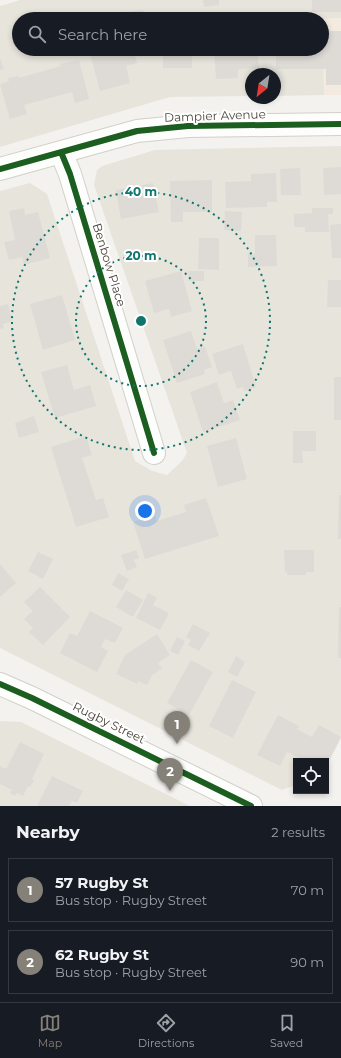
<!DOCTYPE html>
<html lang="en">
<head>
<meta charset="utf-8">
<style>
  :root { --surface:#171b24; --page:#20242c; --text:#f1f3f6; --muted:#9ea1a6; --line:#363941; --accent:#868178 }
  body { margin:0; font-family:Montserrat,sans-serif; background:var(--page); color:var(--text) }
  .controls { position:absolute; right:12px; bottom:12px; display:grid; overflow:hidden; border-radius:0px; box-shadow:0 2px 6px #0003 }
  .controls button { width:36px; height:36px; display:grid; place-items:center; padding:0; border:0; border-bottom:1px solid var(--line); background:var(--surface); color:var(--text); font:20px sans-serif }
  .compass { position:absolute; left:245px; top:68px; width:36px; height:36px; border-radius:50%; background:var(--surface); box-shadow:0 2px 6px #0003; rotate:210deg }
  .you { position:absolute; left:145px; top:511px; width:14px; height:14px; margin:-10px; border:3px solid #fff; border-radius:50%; background:#1a73e8; box-shadow:0 0 0 6px #1a73e833 }
  .badge { display:grid; place-items:center; width:26px; height:26px; border-radius:50%; background:var(--accent); color:#fff; font-size:13px; font-weight:700 }
  .pin { position:absolute; translate:-50% -33px; filter:drop-shadow(0 1px 2px #0008) }
  .pin::after { content:''; position:absolute; top:21px; width:14px; height:12px; background:inherit; clip-path:polygon(0 0,100% 0,50% 100%) }
  .list { margin:0; padding:0; list-style:none }
  h2 { display:flex; justify-content:space-between; align-items:center; height:52px; margin:0; padding:0 16px; font-size:17px }
  h2 small { font-size:13px; font-weight:400; color:var(--muted) }
  .list li { display:grid; grid-template-columns:26px 1fr auto; gap:12px; align-items:center; box-sizing:border-box; height:64px; margin:0 8px 8px; padding:0 8px; border:1px solid var(--line); border-radius:0px }
  .list b { display:block; font-size:15px; white-space:nowrap }
  .list p { margin:0; font-size:13px; white-space:nowrap; color:var(--muted) }
  .list em { font-size:13px; font-style:normal; color:var(--muted) }
  .icon { flex:none; width:22px; height:22px; fill:none; stroke:currentColor; stroke-width:2; stroke-linecap:round; stroke-linejoin:round }
  .map { position:relative; flex:none; width:341px; height:806px; overflow:hidden }
  .search { position:absolute; background:var(--surface); box-shadow:0 2px 6px #0003; left:12px; right:12px; top:12px; height:44px; display:flex; align-items:center; gap:10px; box-sizing:border-box; padding:0 14px; border-radius:22px; color:var(--muted); font-size:15px }
  .sheet { height:196px; background:var(--surface) }
  nav { display:flex; justify-content:space-around; align-items:center; box-sizing:border-box; height:56px; border-top:1px solid var(--line); background:var(--surface); font-size:11px; color:var(--muted) }
  nav a { display:grid; justify-items:center; gap:2px }
  nav .on { color:var(--accent) }
  .map>svg:first-child { display:block }
  .residential { fill:#e7e4dc; fill-rule:evenodd }
  .commercial { fill:#f3ebdf }
  .building { fill:#dedbd6 }
  .lines { fill:none; stroke-linecap:round; stroke-linejoin:round }
  .minor-casing { stroke:#d2d0cb; stroke-width:24 }
  .tertiary-casing { stroke:#d2d0cb; stroke-width:24 }
  .minor { stroke:#fdfdfc; stroke-width:22 }
  .tertiary { stroke:#fdfdfc; stroke-width:22 }
  .cycleway-casing { stroke:#fff; stroke-width:8 }
  .cycleway { stroke:#1b5e20; stroke-width:6 }
  .ring { fill:none; stroke:#0f766e; stroke-width:2; stroke-dasharray:2 4 }
  .labels { text-anchor:middle; stroke-width:4; stroke-linejoin:round; paint-order:stroke }
  .street-label { font-size:12px; fill:#4b4439; stroke:#fff }
  .centre { fill:#0f766e; stroke:#fff; stroke-width:2 }
  .ring-label { font-size:12px; text-anchor:middle; font-weight:bold; fill:#0f766e; stroke:#fff; stroke-width:4; stroke-linejoin:round; paint-order:stroke }
</style>
</head>
<body>
<div class="map">
<svg width="341" height="806" viewBox="0 0 341 806">
  <rect width="100%" height="100%" fill="#f4f2ee"/>
  <path class="residential" d="M20,0H341V18L323,19L324,95L275,96V74H251V96L170,97L0,147V6ZM19,19H322V49H19Z
    M341,146V738L326,768V761H296V785L282,790L0,648V191L30,183L47,194L135,461L152,471L167,475L182,461L187,453L94,185L97,170L102,166L155,150Z
    M0,721L21,722L190,806H0Z"/>
  <path class="commercial" d="M341,18V95H324L323,19Z"/>
  <path class="building" d="M203,0H219V5L204,7Z
    M312,0H341V12H312Z
    M143,10L144,19H124V12Z
    M326,31H341V85H326V69H276V49H322V40H326Z
    M111,49H133L137,63L126,66L130,83L100,91L90,54Z
    M163,49H192V68H163Z
    M214,49H257L259,68L238,69V78L216,79Z
    M0,58L4,69L0,70Z
    M79,60L89,99L75,103L72,92L24,105L27,114L10,119L0,84L9,81L8,78L19,76V78L61,66L60,64Z
    M341,167V194L324,195L323,168Z
    M300,168L301,195H281L280,169Z
    M276,173L277,202H267V207L226,208L225,182L251,181V174Z
    M212,180V212H183V222H171L170,181Z
    M153,183L159,212L121,219L116,190Z
    M24,208L25,215L38,212L50,258L24,265L22,257L9,260L4,242L15,240L9,211Z
    M312,208H333V214H328L329,232H305V227H294V214L312,213Z
    M225,211L242,212L241,231L224,230Z
    M341,224V258H332L330,225Z
    M255,235H276L277,266L248,267V254H255Z
    M199,238H219V270L198,269Z
    M181,271L192,311L171,317L169,309L154,313L145,281Z
    M188,271H204V281H189Z
    M328,280H341V307H327Z
    M62,295L75,340L43,350L30,304Z
    M8,304L12,321L3,324L4,328L0,329V306Z
    M191,331L197,349L205,346L212,367L204,370L205,374L177,383L163,340Z
    M243,344L256,387L244,391L243,387L237,389L231,371L219,375L212,354Z
    M67,365L74,390L90,385L96,406L55,418L41,372Z
    M334,377H341V420H334Z
    M217,382L224,403L233,400L240,420L203,432L190,392Z
    M34,416L39,432L19,438L15,423Z
    M293,431H316V451H302L303,463H293Z
    M86,436L92,455L82,458L96,500L103,498L109,517L76,527L51,447Z
    M236,438L247,479L218,487L207,446Z
    M339,495H341V539H338Z
    M206,498L219,536L145,559L133,522L155,515L157,521L186,512L184,505Z
    M136,550L139,558L134,560L137,567L127,571L121,555Z
    M284,550H314V572H306V575H287V572H285Z
    M38,552L53,559L43,579L28,571Z
    M0,564L16,583L0,597Z
    M118,573L129,579L122,591L112,585Z
    M40,587L70,617L43,645L29,632L33,628L24,619L33,611L24,602Z
    M126,590L143,600L133,617L116,607Z
    M148,593L157,598L153,605L169,613L160,630L136,618Z
    M339,607H341V658H338Z
    M90,611L123,628L115,643L105,639L101,647L108,651L97,672L60,653L70,633L77,636Z
    M193,624L210,633L199,651L188,645L191,640L186,637Z
    M157,634L170,655L158,663L162,669L152,675L147,685L138,681L137,684L116,674L125,655Z
    M177,637L185,641L178,655L170,651Z
    M236,656L245,662L237,677L228,672Z
    M191,660L213,672L189,715L167,703Z
    M232,680L256,692L233,738L209,726Z
    M278,715L299,726L297,729L312,737L319,725L341,737L326,765V761H300L301,759L287,752L280,766L257,755Z
    M20,742L44,754L32,779L34,780L30,787L28,786L23,796L17,793L15,796L10,793L12,790L0,784V766L6,769Z
    M52,776L83,791L77,803L72,801L69,806H37Z"/>
  <g class="lines">
    <g class="minor-casing">
      <path id="minor" d="M61,152L70,174L154,453
        M0,169L137,131L188,126L341,124"/>
    </g>
    <g class="tertiary-casing">
      <path id="tertiary" d="M0,684L32,698L251,806"/>
    </g>
    <use href="#minor" class="minor"/>
    <use href="#tertiary" class="tertiary"/>
    <g class="cycleway-casing">
      <path id="cycleway" d="M61,152L70,174L154,453
        M0,169L137,131L188,126L341,124
        M0,684L32,698L251,806"/>
    </g>
    <use href="#cycleway" class="cycleway"/>
  </g>
  <g class="ring">
    <circle cx="141" cy="321" r="65"/>
    <circle cx="141" cy="321" r="129"/>
  </g>
  <g class="labels">
    <g class="street-label">
      <text transform="translate(215 116) rotate(-2)" y="4">Dampier Avenue</text>
      <text transform="translate(109 265) rotate(73)" y="4">Benbow Place</text>
      <text transform="translate(109 723) rotate(26)" y="4">Rugby Street</text>
    </g>
  </g>
  <circle cx="141" cy="321" r="6" class="centre"/>
  <g class="ring-label">
    <text x="141" y="196">40 m</text>
    <text x="141" y="260">20 m</text>
  </g>
</svg>
<div class="controls">
<button><svg class="icon" aria-label="locate" viewBox="0 0 24 24"><circle cx="12" cy="12" r="6"/><path d="M12 2v4M12 18v4M2 12h4M18 12h4"/></svg></button>
</div>
<svg class="compass" viewBox="-18 -18 36 36"><path d="M0-13l5 13h-10z" fill="#e53935"/><path d="M0 13l5-13h-10z" fill="#9ea1a6"/></svg>
<div class="you"></div>
<div class="pin badge" style="left:177px;top:744px">1</div>
<div class="pin badge" style="left:170px;top:791px">2</div>
<div class="search"><svg class="icon" aria-label="search" viewBox="0 0 24 24"><circle cx="10" cy="10" r="6"/><path d="M15 15l6 6"/></svg>Search here</div>
</div>
<section class="sheet">
<h2>Nearby<small>2 results</small></h2>
<ul class="list">
<li><span class="badge">1</span><div><b>57 Rugby St</b><p>Bus stop · Rugby Street</p></div><em>70 m</em></li>
<li><span class="badge">2</span><div><b>62 Rugby St</b><p>Bus stop · Rugby Street</p></div><em>90 m</em></li>
</ul>
</section>
<nav>
<a class="on"><svg class="icon" aria-label="map" viewBox="0 0 24 24"><path d="M3 6l6-2 6 2 6-2v14l-6 2-6-2-6 2zM9 4v14M15 6v14"/></svg>Map</a>
<a><svg class="icon" aria-label="directions" viewBox="0 0 24 24"><path d="M12 3l9 9-9 9-9-9zM9 14v-3h6M13 9l2 2-2 2"/></svg>Directions</a>
<a><svg class="icon" aria-label="saved" viewBox="0 0 24 24"><path d="M7 4h10v16l-5-4-5 4z"/></svg>Saved</a>
</nav>
</body>
</html>
